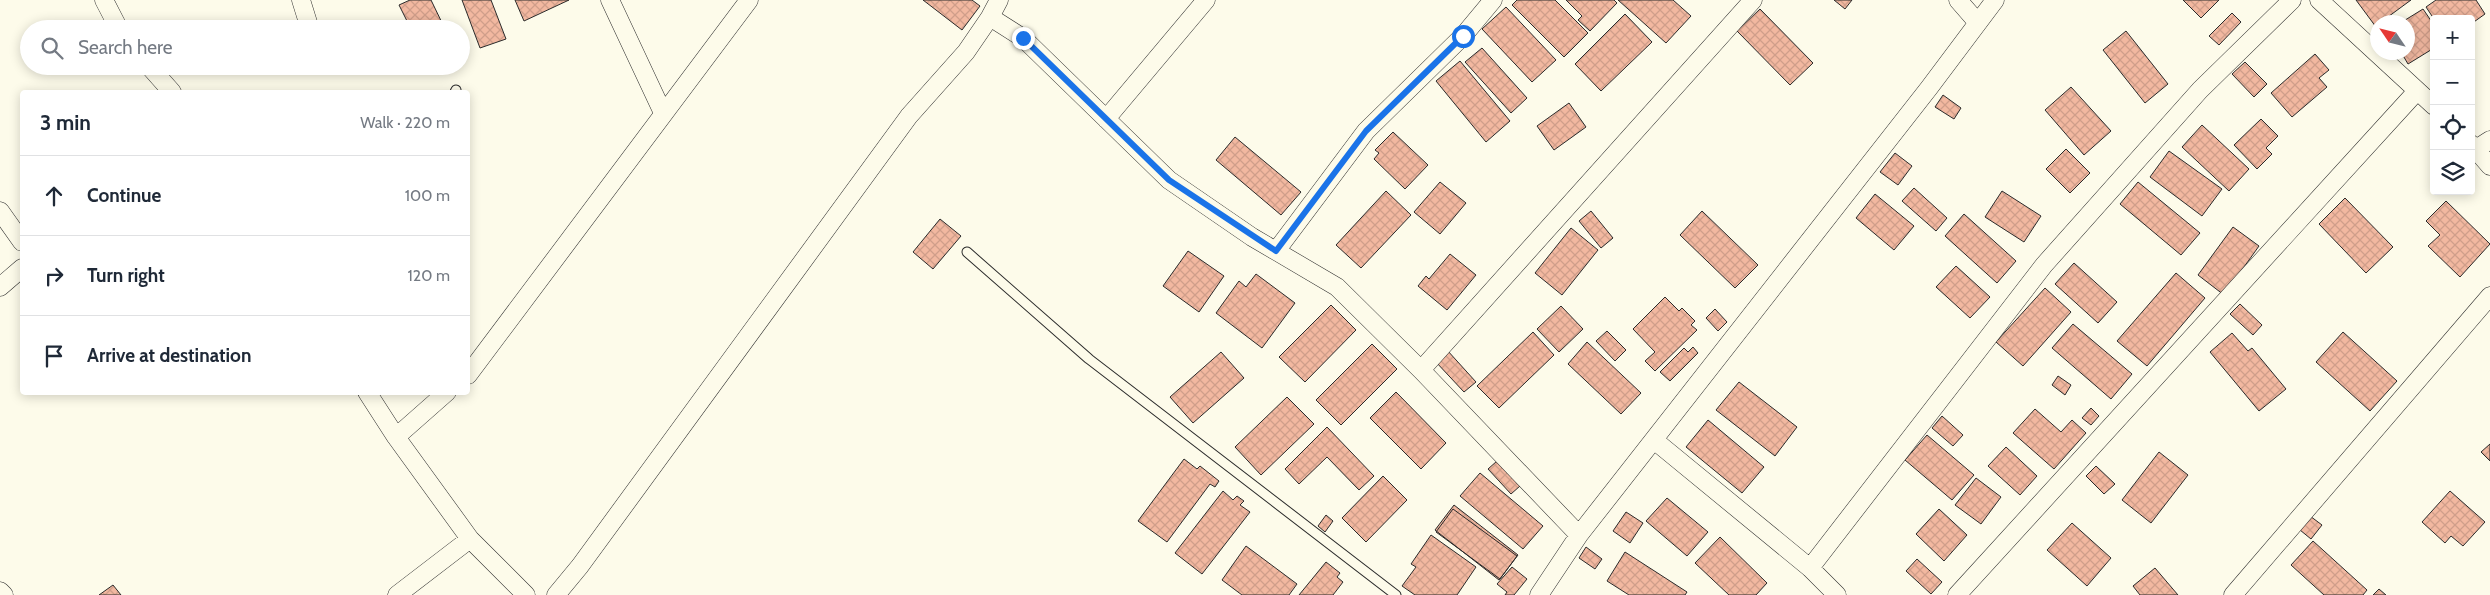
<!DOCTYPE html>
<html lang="en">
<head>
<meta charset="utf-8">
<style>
  :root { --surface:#fff; --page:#f6f6f7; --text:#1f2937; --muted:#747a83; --line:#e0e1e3 }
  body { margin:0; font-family:Cabin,sans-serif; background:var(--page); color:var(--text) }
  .controls { position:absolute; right:15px; top:15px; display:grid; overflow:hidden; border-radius:5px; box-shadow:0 2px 12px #0003 }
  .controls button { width:45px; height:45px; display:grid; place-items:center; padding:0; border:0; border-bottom:1px solid var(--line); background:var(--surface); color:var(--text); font:25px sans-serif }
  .compass { position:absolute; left:2370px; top:15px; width:45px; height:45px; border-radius:50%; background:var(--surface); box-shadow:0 2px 12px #0003; rotate:305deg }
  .stop { position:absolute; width:15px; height:15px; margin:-11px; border:4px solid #1a73e8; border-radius:50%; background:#fff }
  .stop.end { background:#1a73e8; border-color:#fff; box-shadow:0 1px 5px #0008 }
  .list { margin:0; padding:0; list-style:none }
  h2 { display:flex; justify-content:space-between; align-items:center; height:65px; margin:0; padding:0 20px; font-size:21px }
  h2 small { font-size:16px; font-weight:400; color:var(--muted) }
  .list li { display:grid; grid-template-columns:32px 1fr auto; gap:15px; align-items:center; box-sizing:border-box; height:80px; padding:0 20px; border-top:1px solid var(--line) }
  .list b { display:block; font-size:19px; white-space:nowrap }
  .list em { font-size:16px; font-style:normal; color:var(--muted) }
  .icon { flex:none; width:28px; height:28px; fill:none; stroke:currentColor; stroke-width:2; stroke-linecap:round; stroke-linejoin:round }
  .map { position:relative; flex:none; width:2490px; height:595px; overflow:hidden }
  .search { position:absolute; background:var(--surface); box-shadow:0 2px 12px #0003; left:20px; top:20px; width:450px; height:55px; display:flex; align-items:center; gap:12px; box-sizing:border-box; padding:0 18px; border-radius:28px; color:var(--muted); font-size:19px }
  .panel { position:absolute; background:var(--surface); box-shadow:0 2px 12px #0003; left:20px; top:90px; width:450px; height:305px; border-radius:5px }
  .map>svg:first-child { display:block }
  .building { fill:url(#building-cross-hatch); stroke:#2b2b2b }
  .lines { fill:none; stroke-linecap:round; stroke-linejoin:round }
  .lane-casing { stroke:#2b2b2b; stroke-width:11 }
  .street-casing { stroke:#2b2b2b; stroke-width:19 }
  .lane { stroke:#fdfbea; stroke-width:9 }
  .street { stroke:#fdfbea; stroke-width:18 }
  .route { stroke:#1a73e8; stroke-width:6 }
</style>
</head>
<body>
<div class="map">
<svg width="2490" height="595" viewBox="0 0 2490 595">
  <defs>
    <pattern id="building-cross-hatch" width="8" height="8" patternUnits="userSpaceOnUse" patternTransform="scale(1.25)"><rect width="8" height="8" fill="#f2b8a0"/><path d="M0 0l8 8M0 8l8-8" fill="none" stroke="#d09e8a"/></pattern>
  </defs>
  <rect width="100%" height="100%" fill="#fdfbea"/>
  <path class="building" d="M410,0H431L445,29H411L399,5Z
    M462,0H491L506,39L480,48Z
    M515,0H569L524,21Z
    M923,0H972L980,6L962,30Z
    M1517,0H1555L1588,33L1564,57L1512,5Z
    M1566,0H1614L1617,3L1590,31L1578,20L1582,16Z
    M1618,0H1673L1691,16L1666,43Z
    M1834,0H1852L1845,9Z
    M2183,0H2219L2201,18Z
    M2356,0H2411L2381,22H2378L2376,27Z
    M2436,0H2476L2485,14L2471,24V19H2434L2426,7Z
    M1506,7L1556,60L1532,82L1482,29Z
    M1760,9L1813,63L1790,85L1737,31Z
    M2423,9L2434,25V48L2408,64L2401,52H2408V22H2402Z
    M2232,13L2241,22L2219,45L2209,36Z
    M1625,14L1652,42L1601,91L1575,64Z
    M2126,31L2168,84L2145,103L2103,50Z
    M1482,48L1527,98L1511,113L1465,62Z
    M2315,54L2329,70L2319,78L2327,87L2292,117L2271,93Z
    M1460,61L1510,121L1486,142L1436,81Z
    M2245,62L2267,84L2254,97L2232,74Z
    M2071,87L2111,131L2084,155L2045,110Z
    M1943,95L1961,108L1954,119L1935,107Z
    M1569,103L1586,127L1554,150L1537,126Z
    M2261,119L2278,136L2266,148L2272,154L2257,169L2234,145Z
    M2202,125L2249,169L2229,191L2182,147Z
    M1393,132L1428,165L1405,189L1374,159L1379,153L1375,150Z
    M1235,137L1301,192L1281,215L1216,160Z
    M2066,149L2090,173L2070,193L2046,169Z
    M2169,151L2222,189L2202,216L2150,177Z
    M1895,153L1912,166L1898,185L1880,172Z
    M1440,182L1466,203L1440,234L1414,212Z
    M2138,182L2200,233L2181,255L2120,204Z
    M1914,188L1947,218L1936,231L1902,201Z
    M1386,191L1411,215L1361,268L1336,245Z
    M2002,191L2041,216L2024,242L1985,217Z
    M1875,194L1914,226L1894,250L1856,218Z
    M2345,198L2393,247L2366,273L2319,224Z
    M2446,201L2490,244L2460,277L2428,246L2440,235L2426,221Z
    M1591,211L1613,238L1601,248L1579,221Z
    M1702,211L1758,265L1735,288L1680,235Z
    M1964,214L2016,261L1997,283L1945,236Z
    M940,219L961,236L933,269L913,252Z
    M2233,227L2259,246L2224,295L2198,275Z
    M1571,228L1598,250L1562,295L1535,273Z
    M1188,251L1224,276L1199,312L1163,286Z
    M1450,254L1476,275L1447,310L1418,286L1426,276L1429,279Z
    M2074,263L2117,302L2098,323L2055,284Z
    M1956,266L1990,297L1970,318L1936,287Z
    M2176,273L2205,298L2147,366L2117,341Z
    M1256,274L1295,303L1262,348L1216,313L1239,281L1246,287Z
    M2045,288L2071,312L2023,366L1996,342Z
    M1665,297L1679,311L1682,308L1695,321L1691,325L1697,330L1655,371L1645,361L1655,352L1633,329Z
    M2240,304L2262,325L2253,335L2230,314Z
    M1331,305L1356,330L1305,382L1279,357Z
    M1561,306L1583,329L1559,352L1537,329Z
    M1715,309L1727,322L1718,331L1706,318Z
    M2073,324L2132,374L2111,399L2052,348Z
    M1607,331L1626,350L1615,361L1596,341Z
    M1533,332L1554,355L1499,408L1477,386Z
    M2343,332L2397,381L2370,411L2316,362Z
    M2232,333L2248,351L2252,348L2286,389L2259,411L2210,352Z
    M1587,342L1641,393L1621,414L1568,364Z
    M1372,344L1397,369L1341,425L1316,400Z
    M1693,347L1698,353L1670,381L1660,372L1684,348L1688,352Z
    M1447,350L1476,382L1464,392L1435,361Z
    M1221,352L1244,378L1193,423L1170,397Z
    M2058,376L2071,385L2065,395L2052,385Z
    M1739,382L1797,427L1775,456L1716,410Z
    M1396,392L1446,443L1421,469L1370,418Z
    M1287,397L1314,424L1261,475L1235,447Z
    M2091,408L2099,416L2091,425L2082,418Z
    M2035,409L2061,432L2072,420L2086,433L2054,469L2013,433Z
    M1942,416L1963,435L1953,446L1932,428Z
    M1708,420L1764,467L1742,493L1686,447Z
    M1327,427L1374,476L1359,490L1327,457L1299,484L1285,469Z
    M1927,435L1974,475L1952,500L1905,460Z
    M2490,444V461L2481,452Z
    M2006,447L2037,476L2020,495L1988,466Z
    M2159,452L2188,475L2151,523L2122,500Z
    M1184,459L1197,469L1200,466L1219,481L1215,487L1210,484L1167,542L1138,521Z
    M1497,461L1520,486L1511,494L1488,469Z
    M2096,466L2115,484L2104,494L2086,476Z
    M1480,473L1543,526L1523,549L1460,496Z
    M1383,476L1407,500L1366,542L1342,518Z
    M1976,478L2001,497L1981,524L1955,505Z
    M1223,491L1233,500L1237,496L1244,501L1240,505L1250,512L1202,574L1175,553Z
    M2450,491L2485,522L2463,546L2451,536L2445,543L2422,522Z
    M1667,498L1708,532L1687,556L1646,521Z
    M1454,505L1518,555L1499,580L1435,530Z
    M1453,509L1517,556L1500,579L1436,532Z
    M1939,509L1967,535L1944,561L1916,534Z
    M1626,512L1643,523L1630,543L1613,531Z
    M1326,515L1333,521L1325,532L1318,526Z
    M2310,516L2322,525L2311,539L2300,530Z
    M2072,523L2111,558L2087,586L2047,550Z
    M1431,535L1476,567L1457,595H1415L1402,586L1416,567L1411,564Z
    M1720,537L1767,583L1756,595H1729L1695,563Z
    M2313,541L2367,590L2363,595H2324L2291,565Z
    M1246,546L1297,584L1289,595H1242L1222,580Z
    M1586,547L1602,559L1595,569L1579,558Z
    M1625,552L1687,592L1685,595H1629L1607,581Z
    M1917,559L1942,582L1931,594L1906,571Z
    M1326,562L1340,573L1337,577L1343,582L1333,595H1299Z
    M1512,567L1527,579L1514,595H1505L1507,592L1497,584Z
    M2155,568L2178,595H2140L2133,586Z
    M113,585L121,595H99Z
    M2379,589L2386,595H2373Z"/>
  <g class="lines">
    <g class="lane-casing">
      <path id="lane" d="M455,92L456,90
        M967,252L1089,359L1396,595"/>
    </g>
    <g class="street-casing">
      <path id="street" d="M104,0L119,29
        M301,0L310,29
        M610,0L663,113
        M1958,0L1978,23
        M2319,0L2434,106
        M990,17L999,0
        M149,66L172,92
        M1106,119L1206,0
        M2471,144L2490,166
        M2476,149L2490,140
        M0,211L22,242
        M1276,251L1366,131L1463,36L1493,0
        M0,287L22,268
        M1421,370L1753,0
        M468,375L749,0
        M367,392L396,437L470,539L526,595
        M396,437L447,392
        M1654,440L1810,568L1837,595
        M1810,568L2044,265L2200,90L2292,0
        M0,591L4,595
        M397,595L470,539
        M556,595L580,566L909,116L966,52L990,17L1023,38L1169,180L1252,237L1337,287L1421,370L1579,535
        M1539,595L1579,535L1929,88L1995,0
        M1957,595L2417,91
        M2233,595L2490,296"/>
    </g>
    <use href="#lane" class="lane"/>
    <use href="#street" class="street"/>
  </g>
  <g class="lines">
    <path class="route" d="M1023,38L1169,180L1276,251L1366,131L1463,36"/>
  </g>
</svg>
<div class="controls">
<button>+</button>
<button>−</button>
<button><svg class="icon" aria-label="locate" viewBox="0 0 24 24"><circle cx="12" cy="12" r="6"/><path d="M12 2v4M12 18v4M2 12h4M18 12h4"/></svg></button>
<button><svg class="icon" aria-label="layers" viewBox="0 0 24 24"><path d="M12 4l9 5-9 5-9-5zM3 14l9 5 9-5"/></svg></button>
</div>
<svg class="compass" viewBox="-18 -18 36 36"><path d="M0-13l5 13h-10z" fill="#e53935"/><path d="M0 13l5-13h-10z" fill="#747a83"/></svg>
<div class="stop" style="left:1463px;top:36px"></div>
<div class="stop end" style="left:1023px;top:38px"></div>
<div class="search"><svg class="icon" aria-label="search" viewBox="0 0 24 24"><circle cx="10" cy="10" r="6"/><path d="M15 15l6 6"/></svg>Search here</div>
<section class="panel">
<h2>3 min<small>Walk · 220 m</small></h2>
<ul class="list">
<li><svg class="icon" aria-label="ahead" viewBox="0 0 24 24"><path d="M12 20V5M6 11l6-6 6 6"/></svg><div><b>Continue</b></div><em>100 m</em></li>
<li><svg class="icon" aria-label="right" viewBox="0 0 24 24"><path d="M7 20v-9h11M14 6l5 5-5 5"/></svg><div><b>Turn right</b></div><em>120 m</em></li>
<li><svg class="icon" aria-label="arrive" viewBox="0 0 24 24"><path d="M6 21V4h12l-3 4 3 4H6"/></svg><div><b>Arrive at destination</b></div></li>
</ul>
</section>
</div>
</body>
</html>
